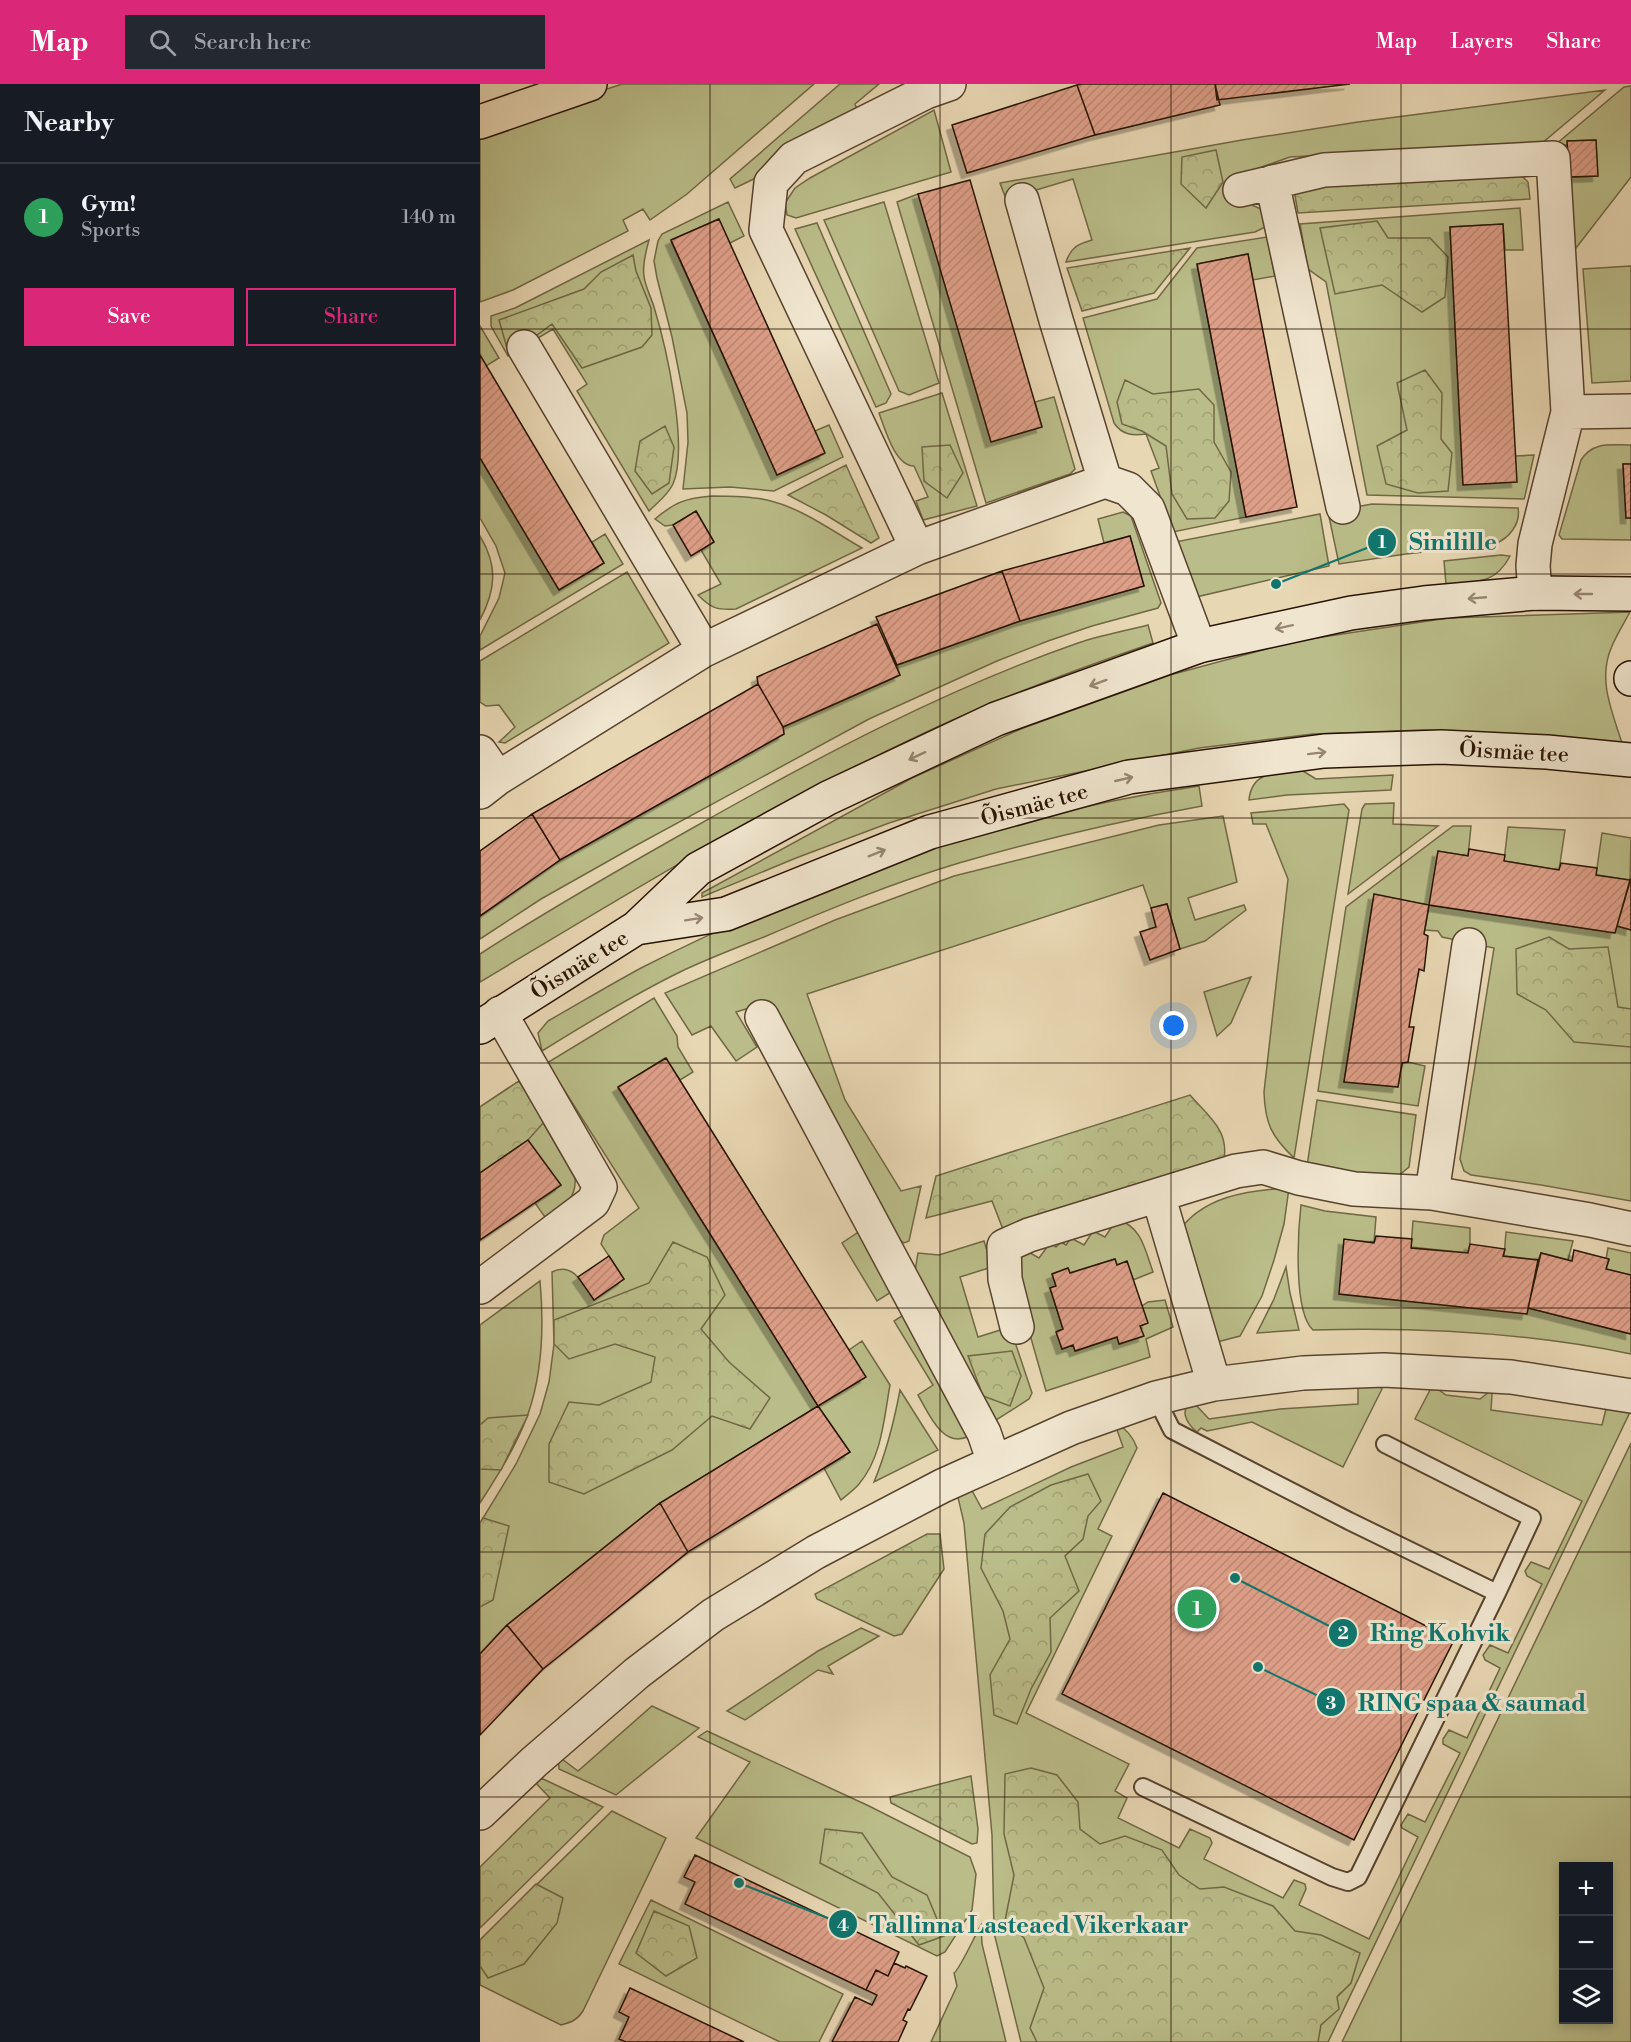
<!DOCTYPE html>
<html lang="en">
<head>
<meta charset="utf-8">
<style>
  :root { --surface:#171b24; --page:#242831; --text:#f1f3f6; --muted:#9ea1a6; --line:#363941; --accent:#db2777 }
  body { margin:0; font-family:"Libre Bodoni",serif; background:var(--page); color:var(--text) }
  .controls { position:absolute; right:18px; bottom:18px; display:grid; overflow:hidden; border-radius:0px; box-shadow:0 3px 9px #0003 }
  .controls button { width:54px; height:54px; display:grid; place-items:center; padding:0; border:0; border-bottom:2px solid var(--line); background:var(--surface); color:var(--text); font:30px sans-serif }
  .you { position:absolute; left:694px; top:942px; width:21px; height:21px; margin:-15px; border:4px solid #fff; border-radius:50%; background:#1a73e8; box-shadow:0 0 0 9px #1a73e833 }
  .badge { display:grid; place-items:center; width:39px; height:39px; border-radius:50%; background:var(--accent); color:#fff; font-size:20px; font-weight:700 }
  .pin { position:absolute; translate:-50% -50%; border:3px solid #fff; box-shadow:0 2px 6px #0006 }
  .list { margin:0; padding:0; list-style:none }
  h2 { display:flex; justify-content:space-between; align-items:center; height:78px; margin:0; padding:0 24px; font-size:26px }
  h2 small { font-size:20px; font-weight:400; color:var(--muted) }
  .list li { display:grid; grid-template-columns:39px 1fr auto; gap:18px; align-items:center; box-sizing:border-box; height:108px; padding:0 24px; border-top:2px solid var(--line) }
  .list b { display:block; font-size:22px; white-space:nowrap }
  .list p { margin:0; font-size:20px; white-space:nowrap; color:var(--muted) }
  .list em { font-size:20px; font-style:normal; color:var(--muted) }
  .actions { display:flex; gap:12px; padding:18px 24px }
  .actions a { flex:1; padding:14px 0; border:2px solid var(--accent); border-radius:0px; text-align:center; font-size:21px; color:var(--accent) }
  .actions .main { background:var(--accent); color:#fff }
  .icon { flex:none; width:33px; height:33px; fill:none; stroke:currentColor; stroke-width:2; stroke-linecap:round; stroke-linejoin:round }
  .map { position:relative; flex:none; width:1151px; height:1958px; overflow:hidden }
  header { display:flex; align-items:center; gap:36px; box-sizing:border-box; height:84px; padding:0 30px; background:var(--accent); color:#fff }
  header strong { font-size:28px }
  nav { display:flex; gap:33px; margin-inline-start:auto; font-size:21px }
  .search { width:420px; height:54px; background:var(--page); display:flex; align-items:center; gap:15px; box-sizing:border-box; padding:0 21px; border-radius:0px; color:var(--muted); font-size:22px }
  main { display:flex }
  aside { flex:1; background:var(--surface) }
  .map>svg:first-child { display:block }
  .green { fill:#babd89; stroke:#706845; stroke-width:1.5; fill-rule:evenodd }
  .forest { fill:url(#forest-crowns); stroke:#706845; stroke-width:1.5 }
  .building { fill:url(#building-hatch); stroke:#271201; stroke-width:1.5; filter:url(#shadow) }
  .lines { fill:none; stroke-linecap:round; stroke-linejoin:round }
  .service-casing { stroke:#57432e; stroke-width:20 }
  .minor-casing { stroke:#57432e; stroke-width:36 }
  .secondary-casing { stroke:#271201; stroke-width:36 }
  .primary-casing { stroke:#271201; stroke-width:36 }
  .service { stroke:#f0e5ce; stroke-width:16 }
  .minor { stroke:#f0e5ce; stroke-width:33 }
  .secondary { stroke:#f0e5ce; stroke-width:33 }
  .primary { stroke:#e8d7b3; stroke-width:33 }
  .oneway { stroke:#968672 }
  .grid { fill:none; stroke:#271201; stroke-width:1.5; stroke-opacity:0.55 }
  .labels { text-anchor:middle; stroke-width:6; stroke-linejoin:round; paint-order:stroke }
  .street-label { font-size:22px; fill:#271201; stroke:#f0e5ce }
  .leader { fill:none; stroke:#0f766e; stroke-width:2 }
  .callout-dot { fill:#0f766e; stroke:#f0e5ce; stroke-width:2 }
  .mark-label { font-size:18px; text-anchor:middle; font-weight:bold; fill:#fff }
  .callout-label { font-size:24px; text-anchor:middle; font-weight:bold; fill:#0f766e; stroke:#f0e5ce; stroke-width:6; stroke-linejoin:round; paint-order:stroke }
</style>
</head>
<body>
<header>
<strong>Map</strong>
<div class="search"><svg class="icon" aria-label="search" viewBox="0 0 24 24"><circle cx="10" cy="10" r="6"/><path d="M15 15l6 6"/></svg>Search here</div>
<nav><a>Map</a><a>Layers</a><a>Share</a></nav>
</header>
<main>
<aside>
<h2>Nearby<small></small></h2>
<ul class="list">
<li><span class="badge" style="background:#2e9e5b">1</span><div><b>Gym!</b><p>Sports</p></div><em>140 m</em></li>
</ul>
<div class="actions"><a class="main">Save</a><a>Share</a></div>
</aside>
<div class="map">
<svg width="1151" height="1958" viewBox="0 0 1151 1958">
  <defs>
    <pattern id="forest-crowns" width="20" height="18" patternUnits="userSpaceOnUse" patternTransform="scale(1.5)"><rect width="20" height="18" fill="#babd89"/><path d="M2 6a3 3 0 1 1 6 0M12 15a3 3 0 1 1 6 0" fill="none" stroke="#a0a174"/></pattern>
    <pattern id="building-hatch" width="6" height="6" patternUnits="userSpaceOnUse" patternTransform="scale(1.5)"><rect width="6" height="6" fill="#de9f88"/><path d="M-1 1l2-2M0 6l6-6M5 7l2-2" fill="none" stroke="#be8874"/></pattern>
    <filter id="shadow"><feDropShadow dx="-5.5" dy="5.5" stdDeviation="0" flood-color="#0004"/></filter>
  </defs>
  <rect width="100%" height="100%" fill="#e8d7b3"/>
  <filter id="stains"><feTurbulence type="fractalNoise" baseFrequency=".00333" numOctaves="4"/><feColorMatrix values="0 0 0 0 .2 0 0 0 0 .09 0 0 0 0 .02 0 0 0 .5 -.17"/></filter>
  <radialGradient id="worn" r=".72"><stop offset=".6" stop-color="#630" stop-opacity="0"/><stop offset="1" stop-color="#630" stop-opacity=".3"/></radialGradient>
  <path class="green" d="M142,0H334L207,110L170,136L163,125L143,136L148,147L33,206L0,218V50L25,39Z
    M360,0H399L375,20L378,28L280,92L255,104L250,95Z
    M1151,2V93L1093,168L1089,93L1117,92L1116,56L1088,57V61H1075L1144,3Z
    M1125,6L1061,60L810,73L748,95L751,118H765L781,125L785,143L775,148L586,178C591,163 598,160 612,156L593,95L526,115L520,99L762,56L878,38Z
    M454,26L471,88L316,134L307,131L305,119L315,104L330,94Z
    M438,110L562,343L555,318L574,313L595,385L590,390L506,419L417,118Z
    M248,118L264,152L250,159L238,135L191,157L297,391L344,370L335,347L349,341L363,373L294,407L250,403L203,405L208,358L207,329L192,253L177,194L174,177L178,157L182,150Z
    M404,118L459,299L429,311L419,307L344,136Z
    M1040,124L1043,166H1025L1023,140L970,143L983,400L1035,372L1054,371L1045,412L1044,415L887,411L846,198L828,185L820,140Z
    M337,139L411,310L406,319L396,323L315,145Z
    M787,153L795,192L773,196L768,170L717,180L766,433L693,448L671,387L679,384L666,350C653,352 642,351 634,339L603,234L677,215L717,164Z
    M169,156C166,167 162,181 164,192C165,202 171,213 174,223C186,262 209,363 193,400C187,412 178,418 169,427L97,307L107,300L73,245L28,272L11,242V232L35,224Z
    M1151,182V297L1112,299L1103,185Z
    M0,242L19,274L6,282L0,271Z
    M462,309L497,422L443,436L436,417L448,413L434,382C415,382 405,345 399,329Z
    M1151,361V380H1143L1146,434H1151V456L1082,455L1079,451L1101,376C1113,357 1131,361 1151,361Z
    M0,374L79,506L124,479L112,458L125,450L143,480L0,566V552L19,514L25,489L16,462L0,434Z
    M232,412C250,412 269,412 287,416C322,424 352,447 382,464L256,525C237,526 232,525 218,511L241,500L221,466L234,458L216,427L193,441L185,442L175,435C195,418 206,414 232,412Z
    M892,420L1038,424C1041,440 1029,454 1015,460L926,470L859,480L848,428Z
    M643,428L651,432L681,519L678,524L612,542L568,557L517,577L389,635L155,762L61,815L0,855V832L80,776L304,650L303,643L420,591L417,581L540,537L664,502L650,452L624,459L618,435Z
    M840,430L849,482L716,513L695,458Z
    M0,452C18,482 16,505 0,536Z
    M1021,471L1030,472C1015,501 995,498 966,500L964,477Z
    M147,488L189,559L25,659L19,658L35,643L19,621L6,622L0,618V577Z
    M1150,528C1144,539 1137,550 1132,562C1117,595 1132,627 1142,659L945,646L833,650L719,664L516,705L409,739L316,774L222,813V809L432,694L543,644L690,591L816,557L968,534Z
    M668,541L673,559C594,586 516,615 440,651C288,723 144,812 0,898V870C71,824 145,782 218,741C340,672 466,605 598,559C621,551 645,547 668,541Z
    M823,687L836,695L913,691L911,706L807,711L769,716C772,685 799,689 823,687Z
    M719,702L722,722C640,737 559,756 479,779C412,799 347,826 284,853C256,864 227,875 200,888C153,911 107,939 62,967L58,949L68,937C100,919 131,900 163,883C337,795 526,730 719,702Z
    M914,719L913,740L958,742L868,810L882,725L885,720Z
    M864,720L869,726L814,1074C791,1052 785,1039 784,1008L808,795L786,740H773L771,729Z
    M743,732L757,798L708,814L715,836L764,821L766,826L725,857L700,865L687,820L671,824L663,801L327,910L365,1016L421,1107L441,1102L429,1157L424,1159L420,1156L289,918L256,928L277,963L256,977L231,942L212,951L185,909L355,836L474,792L679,741Z
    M973,742H991L988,772L958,767L950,821L1134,849L1137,842L1151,846V1117L1061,1101L991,1091L984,1087L980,1075L1014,864L962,853L958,847L945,846L949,821L894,811L864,997L918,1003L922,979L928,978L945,982L938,1022L838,1007L866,823Z
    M1028,743L1085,746L1079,786L1024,777Z
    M1122,749L1151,754L1150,796L1116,791Z
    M771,893L751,939L737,952L724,908Z
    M174,914L197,952L198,963L213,988L200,996L185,974L138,1004L338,1322L385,1293L369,1266L382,1257L410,1301C404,1334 402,1373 379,1400C374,1406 367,1411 361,1416L344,1384L370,1368L338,1322L180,1419L27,1541L0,1570V1439L36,1380L60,1330L69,1298L74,1260L72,1188C93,1177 103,1200 114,1216L144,1195L121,1160L124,1151L159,1124L67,979Z
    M39,997L95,1094C97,1115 82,1124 67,1136L55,1119L81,1101L48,1057L0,1089V1023Z
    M837,1016L936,1031L929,1083L918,1092L903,1093L827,1082Z
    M809,1104L804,1140L794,1176L782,1212L760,1252L733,1259L697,1150C721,1112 769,1106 809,1104Z
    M821,1121L845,1127L896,1133L894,1158L864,1156L860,1210L1046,1229L1048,1224L1151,1250V1270C1046,1248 940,1243 833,1246C813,1228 818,1147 821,1121Z
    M637,1135C662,1143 665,1166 673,1188L653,1196L647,1178L637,1181L635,1175L590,1189L588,1184L572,1190L576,1202L570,1204L583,1245L577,1248L582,1265L593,1261L596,1267L637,1253L640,1260L663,1252L660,1242L667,1239L662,1222L668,1218L685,1216L693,1243L666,1255L670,1273L566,1307L533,1191L543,1165L559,1174L570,1159L576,1163L581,1158L586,1161L591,1154L604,1161L613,1147L625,1153Z
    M933,1137L990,1144V1160L988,1169L931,1163Z
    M386,1143L416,1205L397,1217L362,1159Z
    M1026,1148L1093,1157L1088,1176L1061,1169L1058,1176L1024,1172Z
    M504,1157L512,1183L480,1193L498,1253L530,1243L552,1309L549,1315L513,1338L435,1187L438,1169L459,1171Z
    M1128,1164L1151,1169V1191L1126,1185L1129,1176L1126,1175Z
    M806,1183L810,1209L819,1246L777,1249L794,1215Z
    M60,1197C64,1241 63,1287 48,1330C37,1361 18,1391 0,1419V1241Z
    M428,1228L489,1352C463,1366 448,1328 438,1311L453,1301L414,1237Z
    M878,1300L899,1302L902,1305L863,1383L772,1338L727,1347L721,1344L717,1348C707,1340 698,1325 713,1318L729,1335L800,1325L878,1320Z
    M955,1303L966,1311L1000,1315L1009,1308L1012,1310L1011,1326L1122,1341L1127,1321L1151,1326L848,1958H541L514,1849L512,1751L484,1439L477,1409L490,1403L502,1425L591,1383L643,1363L635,1340L637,1339C646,1346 653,1352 657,1364L618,1445L632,1452L546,1629L649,1680L635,1707L647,1714L638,1734L699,1764L710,1745L730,1754L732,1759L724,1775L803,1814L814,1796L825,1800L826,1805L819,1821L889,1855L938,1753L922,1744L921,1741L928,1730L945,1738L980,1669L963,1660V1655L969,1646L987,1654L1020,1584L1005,1576L1003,1571L1010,1561L1028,1569L1062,1500L1047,1492L1045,1487L1051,1478L1069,1485L1102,1417L935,1335L950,1306Z
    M420,1306L458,1366L394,1398C406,1369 414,1338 420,1306Z
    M1151,1359V1958H862ZM1084,1782H1128V1936H1084Z
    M381,1544L399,1552L348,1582L353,1590L338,1586L265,1636L247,1627L338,1567Z
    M172,1622L219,1644L136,1711L79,1685L78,1672L98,1687Z
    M227,1647L389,1722L490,1773L496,1790L492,1826L465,1868L457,1872L216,1754L270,1678L218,1653Z
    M132,1727L186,1754L103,1927C97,1936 92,1938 81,1941L0,1901V1856Z
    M171,1816L363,1910L339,1958H300L139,1880Z
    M501,1841L502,1860L526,1958H451L477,1902L474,1889C480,1885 495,1851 501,1841Z"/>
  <path class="forest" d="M736,66L743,98L726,124L701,100L702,73Z
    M1040,90L1048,98L1050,115L818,129L815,112L818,103Z
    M897,137L908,154H950L968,173L965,213L942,228L902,201L855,210L840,144Z
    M710,164L674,209L602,227L587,184Z
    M153,171L156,187L171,224L172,251L162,263L102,284L72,240L57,251L27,264L19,236L104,205L121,188Z
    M945,286L962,309L961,355L972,369L968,407L938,409L906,400L897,362L927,346L917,299Z
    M645,296L673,310L719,305L734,321V358L751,388L749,417L735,434L707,435L692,410L686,362L662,347L642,340L637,318Z
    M185,342L194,363L189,399L172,410L155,387L160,357Z
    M470,361L483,389L467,414L444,397L442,363Z
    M366,381L399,454L391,459L346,431L308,411Z
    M1069,853L1089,865L1128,863L1138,923L1151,925V963L1094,958L1066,926L1037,910L1036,865Z
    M39,997L64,1038L48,1056L0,1089V1023Z
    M710,1011C728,1032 749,1046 744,1075L524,1148L512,1117L446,1134L456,1092Z
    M193,1158L227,1173L245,1211L221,1245L249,1278L290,1314L270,1345L232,1332L192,1366L104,1410L69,1398V1360L89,1318L119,1321L171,1298L175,1273L135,1260L89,1275L74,1260V1236L169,1199Z
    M532,1267L541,1292L530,1322L503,1312L488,1272Z
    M48,1331L21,1386L0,1385V1341L8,1334Z
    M608,1390L621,1417L608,1432L603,1455L585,1472L599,1507L570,1534L571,1568L551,1605L537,1640L514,1631L510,1591L530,1555L523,1527L501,1484L505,1450L530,1423L571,1401Z
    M3,1434L29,1442L13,1516L0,1523V1439Z
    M447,1450H460L464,1485L422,1550L414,1552L337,1515L335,1510Z
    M551,1684L577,1691L598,1718L600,1745L620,1760L645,1752L682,1766L699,1791L720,1805L744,1803L793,1822L815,1847L841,1851L880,1869L871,1899L857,1913L859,1925L841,1941L838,1958H557L550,1944L564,1904L544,1854L525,1837L534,1791L524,1750L525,1690Z
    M491,1692L498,1745L497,1759L492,1760L411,1719L410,1713Z
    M63,1695L123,1723L0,1844V1783L70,1714L53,1696Z
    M345,1745L382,1749L412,1793L447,1811L464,1852L439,1861L398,1809L340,1779Z
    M56,1800L83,1814L77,1839L44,1880L8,1894L0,1882V1856Z
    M174,1827L209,1842L217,1874L186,1892L156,1869Z"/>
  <path class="building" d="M602,0H735L740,21L615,51L597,1Z
    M735,0H870L737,16Z
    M597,1L615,51L487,89L472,41Z
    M1116,56L1118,92L1089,93L1087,57Z
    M490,96L562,343L511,358L438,110Z
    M239,135L345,369L297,391L191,156Z
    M1023,140L1037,398L983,401L970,143Z
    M768,170L817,423L766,433L717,180Z
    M0,271L124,479L79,506L0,374Z
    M1143,380H1151V434H1146Z
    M216,427L234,458L211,472L193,441Z
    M650,452L664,502L540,537L522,487Z
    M522,487L540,537L417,581L396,533Z
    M397,540L420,591L303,643L278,600L277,593Z
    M278,600L303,643L304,650L80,776L52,730Z
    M52,730L80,776L0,832V767Z
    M989,765L1025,771L1024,777L1079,786L1081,779L1117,784L1116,791L1150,796L1135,849L949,821L958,767L988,772Z
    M1151,794V846L1137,842Z
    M894,810L949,821L944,850L948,852L944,887L939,885L929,943H934L928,978L922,979L918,1003L864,998Z
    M687,820L700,865L670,876L660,848L676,843L671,824Z
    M186,974L386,1293L338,1322L138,1003Z
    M48,1056L81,1101L0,1156V1089Z
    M896,1152L932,1155L931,1164L988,1169L990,1160L1025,1165L1023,1172L1058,1176L1047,1230L859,1210L864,1155L894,1159Z
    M1094,1166L1129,1175L1126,1185L1151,1191V1250L1048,1224L1061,1169L1092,1177Z
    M129,1172L144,1195L114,1216L98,1193Z
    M635,1175L637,1181L647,1177L668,1239L660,1242L664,1252L639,1260L637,1253L595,1267L593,1261L582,1265L576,1248L583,1245L570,1204L576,1202L572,1190L588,1184L590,1189Z
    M338,1322L370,1368L208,1468L180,1419Z
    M683,1409L974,1556L874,1756L582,1610Z
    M180,1419L208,1468L63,1585L27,1541Z
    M27,1541L63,1585L0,1651V1570Z
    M215,1771L419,1868L408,1892L396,1886L386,1906L205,1820L215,1798L204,1793Z
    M414,1879L425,1884L426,1882L447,1892L430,1926L428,1925L423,1936L427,1938L418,1958H352L375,1913L392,1921L397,1911L386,1906L396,1886L408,1892Z
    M150,1904L264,1958H146L139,1955L149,1933L139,1928Z"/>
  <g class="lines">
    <g class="service-casing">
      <path id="service" d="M676,1314L692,1346L869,1437L1017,1509L1052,1434L905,1360
        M663,1703L852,1793L868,1798L878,1793L1017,1509"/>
    </g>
    <g class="minor-casing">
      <path id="minor" d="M792,98L863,423
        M760,106L844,86L1073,74L1088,328L1055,460L1053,482L1055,509
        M542,116L576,236L625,397
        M44,263L224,566
        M1088,328L1151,327
        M437,464L286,146L291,99L314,74L446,8L469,0
        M0,668L18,694
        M0,708L18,694L224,566L437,464L625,397L648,405L668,425L719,562
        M282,933L504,1349L514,1378
        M952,1109L989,861
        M678,1111L734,1300
        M0,1203L113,1118L120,1103L20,929
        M537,1243L525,1195L524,1162L549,1151L756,1087L783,1083L819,1094L874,1105L952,1109L1110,1136L1151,1145
        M0,1729L54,1678L157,1589L233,1531L336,1468L462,1402L591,1344L676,1314L734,1300L823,1289L904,1286L1031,1293L1151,1312"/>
    </g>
    <g class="secondary-casing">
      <path id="secondary" d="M1151,594V595
        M156,844L218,785L348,714L516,635L719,562L871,529L944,519L1055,509L1151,510
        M0,943L156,844L246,830L450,748L649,693L844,667L961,663L1067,668L1151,676"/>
    </g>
    <g class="primary-casing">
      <path id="primary" d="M0,38L110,0"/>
    </g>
    <use href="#service" class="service"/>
    <use href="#minor" class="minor"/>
    <use href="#secondary" class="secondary"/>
    <use href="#primary" class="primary"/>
  </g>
  <defs><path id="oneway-shaft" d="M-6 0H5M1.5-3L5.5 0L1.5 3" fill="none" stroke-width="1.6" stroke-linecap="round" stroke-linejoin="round" transform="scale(1.5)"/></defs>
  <g class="oneway">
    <use href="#oneway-shaft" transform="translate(1103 510) rotate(-180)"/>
    <use href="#oneway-shaft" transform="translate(997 514) rotate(175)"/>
    <use href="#oneway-shaft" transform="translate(804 543) rotate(168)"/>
    <use href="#oneway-shaft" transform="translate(618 599) rotate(160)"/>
    <use href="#oneway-shaft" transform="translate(837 669) rotate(-7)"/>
    <use href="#oneway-shaft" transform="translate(437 672) rotate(155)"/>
    <use href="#oneway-shaft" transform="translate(644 695) rotate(-13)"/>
    <use href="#oneway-shaft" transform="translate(397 769) rotate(-22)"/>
    <use href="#oneway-shaft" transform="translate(214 835) rotate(-9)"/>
  </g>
  <path class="grid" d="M230,0V1958M460,0V1958M691,0V1958M921,0V1958M0,245H1151M0,490H1151M0,734H1151M0,979H1151M0,1224H1151M0,1468H1151M0,1713H1151"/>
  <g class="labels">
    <g class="street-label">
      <text transform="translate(1034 667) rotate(3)" y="8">Õismäe tee</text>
      <text transform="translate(554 720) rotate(-15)" y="8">Õismäe tee</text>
      <text transform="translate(99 880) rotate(-32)" y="8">Õismäe tee</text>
    </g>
  </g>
  <path class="leader" d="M796 500L902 458M755 1494L863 1549M778 1583L851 1618M259 1799L363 1840"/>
  <g class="callout-dot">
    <circle cx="796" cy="500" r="6"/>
    <circle cx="755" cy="1494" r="6"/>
    <circle cx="778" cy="1583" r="6"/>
    <circle cx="259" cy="1799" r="6"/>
    <circle cx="902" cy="458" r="15"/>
    <circle cx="863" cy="1549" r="15"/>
    <circle cx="851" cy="1618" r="15"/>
    <circle cx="363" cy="1840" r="15"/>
  </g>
  <g class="mark-label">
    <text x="902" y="464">1</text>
    <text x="863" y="1555">2</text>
    <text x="851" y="1625">3</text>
    <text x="363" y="1847">4</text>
  </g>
  <g class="callout-label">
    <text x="973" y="466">Sinilille</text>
    <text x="960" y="1557">Ring Kohvik</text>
    <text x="992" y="1627">RING spaa &amp; saunad</text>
    <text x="549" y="1849">Tallinna Lasteaed Vikerkaar</text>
  </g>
  <rect width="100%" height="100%" filter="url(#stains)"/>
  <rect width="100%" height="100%" fill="url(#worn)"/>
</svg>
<div class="controls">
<button>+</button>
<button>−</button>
<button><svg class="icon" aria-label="layers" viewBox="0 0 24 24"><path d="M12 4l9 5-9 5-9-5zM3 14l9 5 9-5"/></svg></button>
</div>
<div class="you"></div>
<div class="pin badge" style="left:717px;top:1525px;background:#2e9e5b">1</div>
</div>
</main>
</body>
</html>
